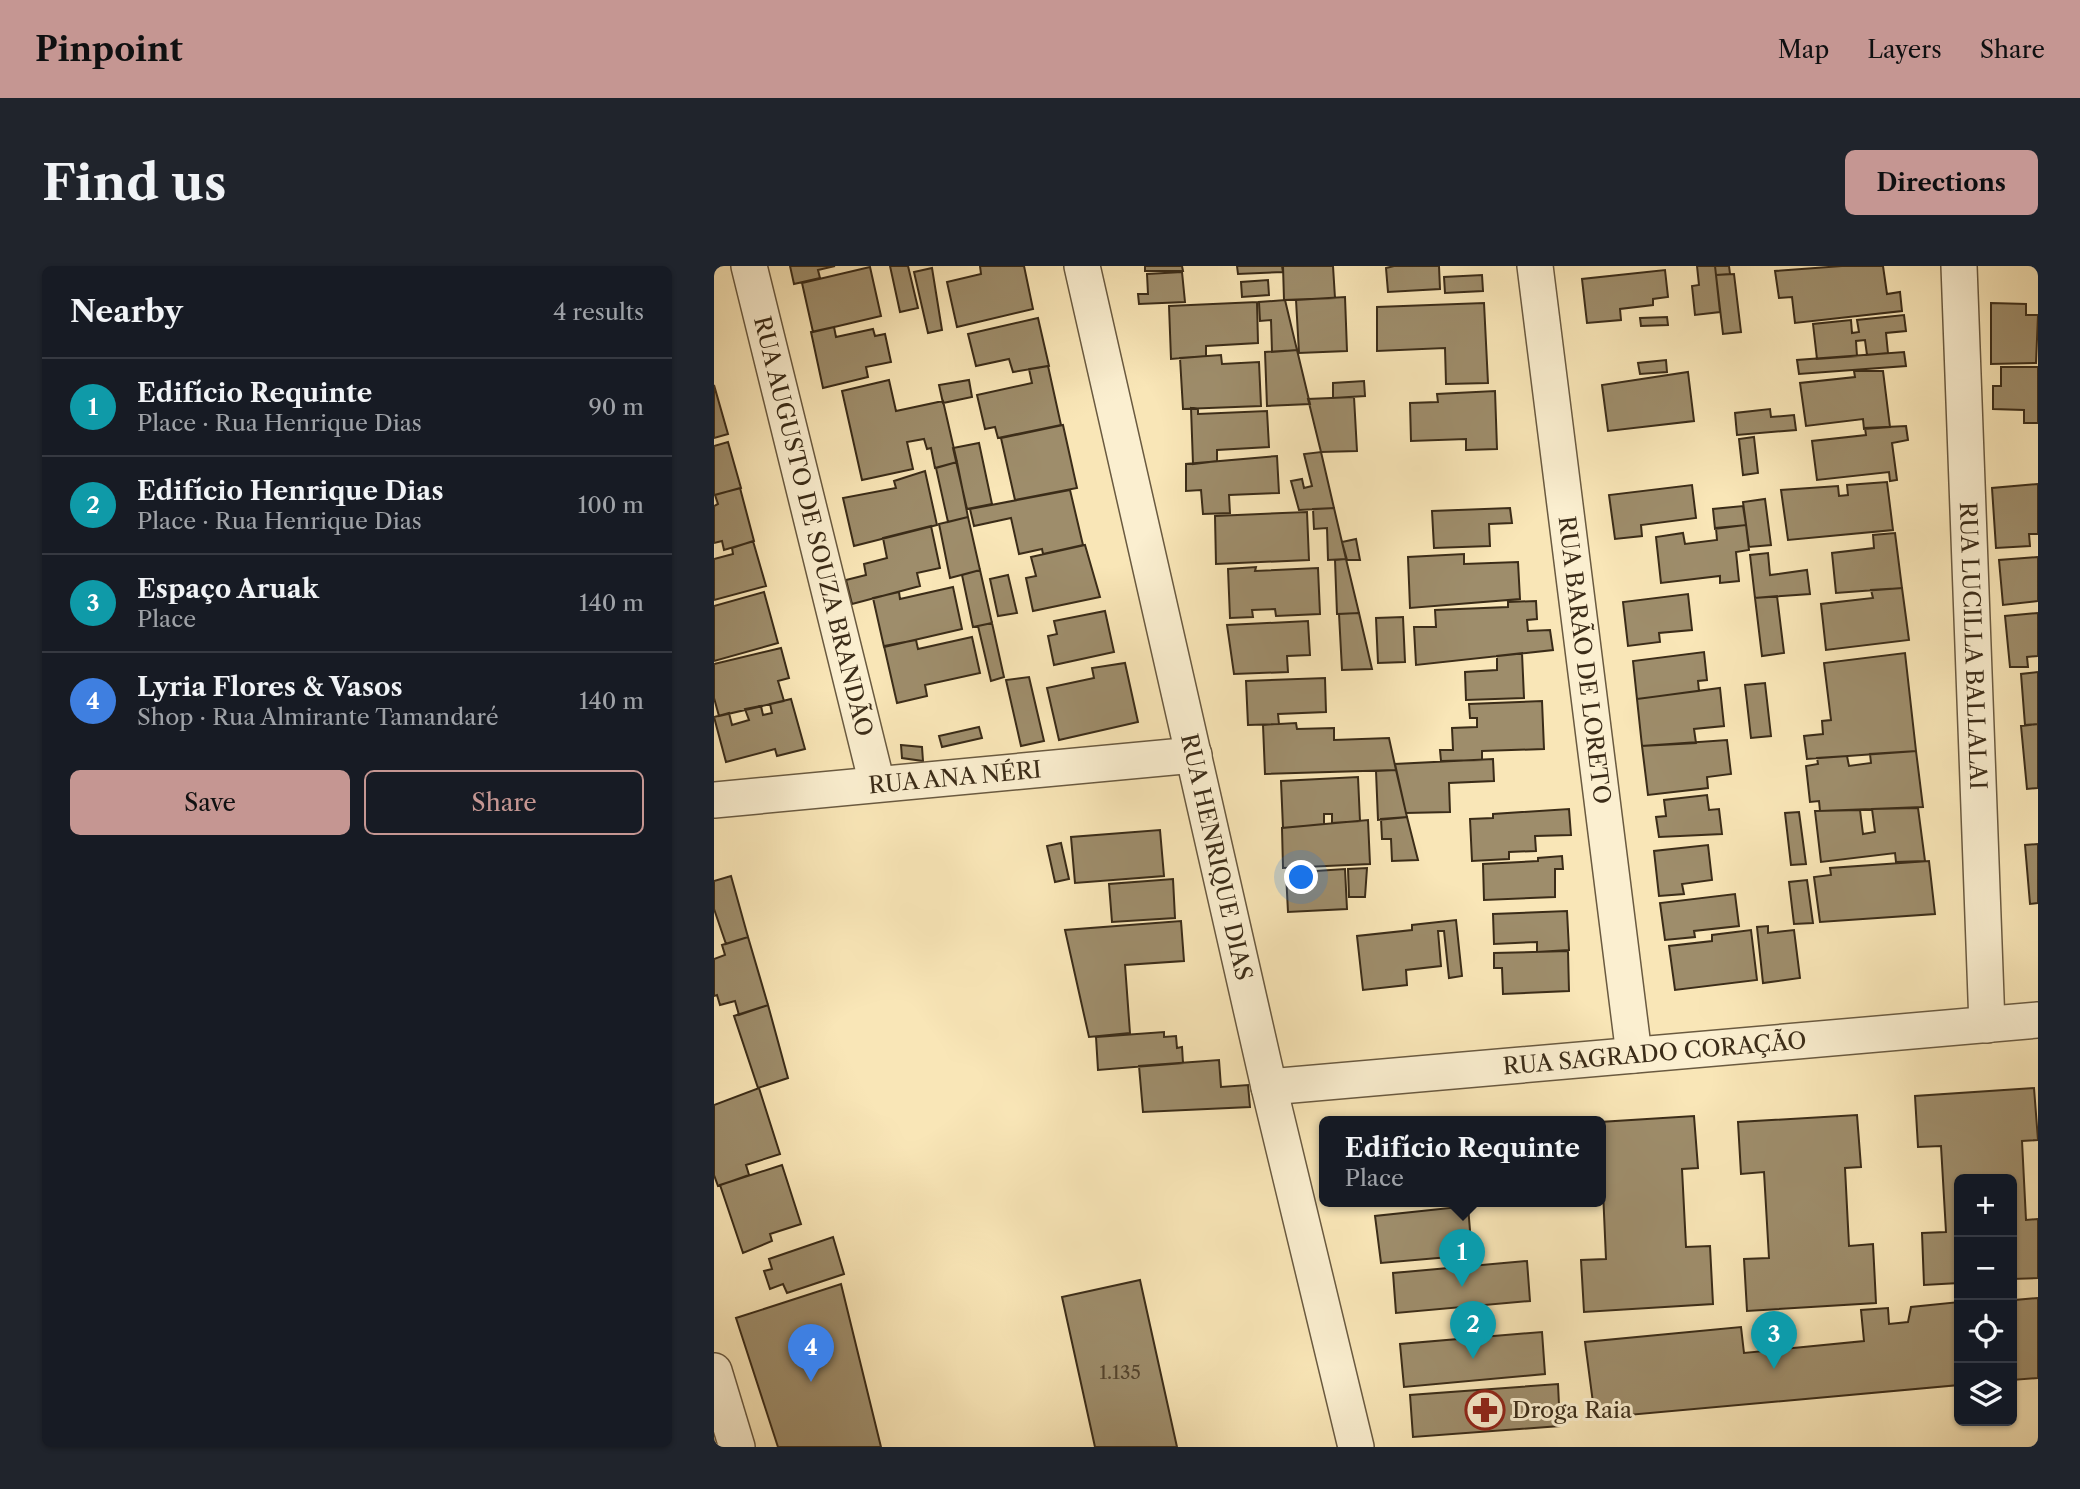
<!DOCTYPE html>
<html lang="en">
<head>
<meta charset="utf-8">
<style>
  :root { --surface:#171b24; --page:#20242c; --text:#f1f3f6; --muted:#9ea1a6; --line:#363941; --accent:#c59692 }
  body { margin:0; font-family:"Libre Caslon Text",serif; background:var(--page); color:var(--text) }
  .controls { position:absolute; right:21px; bottom:21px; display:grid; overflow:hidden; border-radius:10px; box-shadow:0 2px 5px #0004 }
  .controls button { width:63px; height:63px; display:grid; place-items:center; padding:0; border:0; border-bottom:2px solid var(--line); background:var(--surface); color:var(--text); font:35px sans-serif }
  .you { position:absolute; left:588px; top:612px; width:24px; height:24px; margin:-18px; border:5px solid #fff; border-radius:50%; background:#1a73e8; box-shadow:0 0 0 10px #1a73e833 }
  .badge { display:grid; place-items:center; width:46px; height:46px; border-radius:50%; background:var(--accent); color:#fff; font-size:23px; font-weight:700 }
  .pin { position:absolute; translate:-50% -58px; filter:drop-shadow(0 2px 4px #0008) }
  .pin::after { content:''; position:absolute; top:37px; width:24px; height:21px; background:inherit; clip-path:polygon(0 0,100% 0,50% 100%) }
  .popup { position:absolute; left:605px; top:850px; width:287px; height:91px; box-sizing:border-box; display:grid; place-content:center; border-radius:10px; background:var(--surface); filter:drop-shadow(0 2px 5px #0005); font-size:23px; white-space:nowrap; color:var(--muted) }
  .popup b { font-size:26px; color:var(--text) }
  .popup::after { content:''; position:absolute; left:50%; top:100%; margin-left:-14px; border:14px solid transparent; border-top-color:var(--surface) }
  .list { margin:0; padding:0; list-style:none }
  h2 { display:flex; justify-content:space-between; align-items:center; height:91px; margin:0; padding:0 28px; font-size:30px }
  h2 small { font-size:23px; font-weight:400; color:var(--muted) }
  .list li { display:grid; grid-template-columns:46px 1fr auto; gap:21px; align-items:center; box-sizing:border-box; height:98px; padding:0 28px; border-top:2px solid var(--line) }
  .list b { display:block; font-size:26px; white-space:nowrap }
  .list p { margin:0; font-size:23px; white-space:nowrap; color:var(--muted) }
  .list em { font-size:23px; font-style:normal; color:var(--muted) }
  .actions { display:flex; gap:14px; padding:21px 28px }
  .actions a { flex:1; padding:16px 0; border:2px solid var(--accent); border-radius:10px; text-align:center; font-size:24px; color:var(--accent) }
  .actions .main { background:var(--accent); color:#111 }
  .icon { flex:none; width:38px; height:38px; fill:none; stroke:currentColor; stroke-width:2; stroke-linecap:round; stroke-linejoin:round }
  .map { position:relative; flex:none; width:1324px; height:1181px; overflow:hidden; border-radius:10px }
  header { display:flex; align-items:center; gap:42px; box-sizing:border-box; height:98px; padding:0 35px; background:var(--accent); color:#111 }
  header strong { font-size:33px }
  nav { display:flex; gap:38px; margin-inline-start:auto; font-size:24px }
  .intro { display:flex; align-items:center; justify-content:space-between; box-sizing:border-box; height:168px; padding:0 42px }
  h1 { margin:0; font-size:49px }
  .button { padding:18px 32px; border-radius:10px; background:var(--accent); color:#111; font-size:24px; font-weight:700 }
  main { display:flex; gap:42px; padding:0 42px }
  aside { flex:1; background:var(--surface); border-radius:10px; box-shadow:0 2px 5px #0004 }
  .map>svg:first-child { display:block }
  .building { fill:#9e8d6b; stroke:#3b2c18; stroke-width:2 }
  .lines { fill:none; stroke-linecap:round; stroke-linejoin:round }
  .minor-casing { stroke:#6a5a40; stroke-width:38 }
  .minor { stroke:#fbefd0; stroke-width:35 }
  .labels { text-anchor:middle; stroke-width:6; stroke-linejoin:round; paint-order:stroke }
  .number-label { font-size:19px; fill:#54442d }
  .street-label { font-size:23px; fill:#3b2c18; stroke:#fbefd0 }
  .poi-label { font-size:23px; fill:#3b2c18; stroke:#fbefd0; text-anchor:start }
</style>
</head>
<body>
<header>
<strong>Pinpoint</strong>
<nav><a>Map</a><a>Layers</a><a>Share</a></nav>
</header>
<div class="intro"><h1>Find us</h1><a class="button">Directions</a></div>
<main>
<aside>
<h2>Nearby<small>4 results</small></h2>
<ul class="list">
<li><span class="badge" style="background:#0f9aa8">1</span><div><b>Edifício Requinte</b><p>Place · Rua Henrique Dias</p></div><em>90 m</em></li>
<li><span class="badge" style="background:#0f9aa8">2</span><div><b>Edifício Henrique Dias</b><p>Place · Rua Henrique Dias</p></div><em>100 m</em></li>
<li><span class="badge" style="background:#0f9aa8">3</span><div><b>Espaço Aruak</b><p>Place</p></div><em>140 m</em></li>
<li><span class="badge" style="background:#3f7fe0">4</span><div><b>Lyria Flores &amp; Vasos</b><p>Shop · Rua Almirante Tamandaré</p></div><em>140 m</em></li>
</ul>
<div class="actions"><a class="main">Save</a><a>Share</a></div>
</aside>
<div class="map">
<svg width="1324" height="1181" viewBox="0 0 1324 1181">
  <rect width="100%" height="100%" fill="#f9e6b7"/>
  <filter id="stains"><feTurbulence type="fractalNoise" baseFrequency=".00286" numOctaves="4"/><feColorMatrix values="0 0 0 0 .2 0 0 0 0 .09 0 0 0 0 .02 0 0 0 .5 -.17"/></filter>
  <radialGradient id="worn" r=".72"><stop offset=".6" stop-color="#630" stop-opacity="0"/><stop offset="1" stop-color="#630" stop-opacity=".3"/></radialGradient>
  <path class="building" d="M76,0H121L104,4L106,12L80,18Z
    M176,0H194L204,42L186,46Z
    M266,0H310L319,43L243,61L233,16L267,8Z
    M431,0H468L469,5H431Z
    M523,0H568L569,6L524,8Z
    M569,0H619L621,32L570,34Z
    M680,0H725L726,23L674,26L672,2Z
    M983,0H1001L1006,46L981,49L978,20L985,19Z
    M1001,0H1015L1016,8L1002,9Z
    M1128,0H1169L1173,28L1186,26L1188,45L1081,57L1078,31L1065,32L1061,5Z
    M156,1L167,50L99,66L88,17Z
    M218,2L228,64L214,67L200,6Z
    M951,4L954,31L939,33V39L906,43L907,54L873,57L868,13Z
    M468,6L471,36L425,38L424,28H434L433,8Z
    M1020,8L1027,66L1009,68L1002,9Z
    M768,9L769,25L731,27L730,11Z
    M554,14L555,29L528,31L527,16Z
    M631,31L633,85L585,87L582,34Z
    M571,34L583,84L558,86L557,54L546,55L545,36Z
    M543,36L544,77L492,80V90L457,93L455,40Z
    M770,37L774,117L732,118L731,82L663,85V41Z
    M1277,37L1312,38V49H1324L1322,97L1277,98Z
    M1190,49L1192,65L1172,67L1174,87L1153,89L1151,74L1142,75L1143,90L1103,93L1099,58L1137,54L1138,67L1145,66L1143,54Z
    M953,51L954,59L927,60L926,52Z
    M324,52L335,100L299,106L295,93L262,100L254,68Z
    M120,61L122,71L159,63L161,70L171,68L177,96L152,101L154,111L109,122L97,66Z
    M583,84L596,138L553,140L551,86Z
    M1190,86L1192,100L1085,108L1083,94Z
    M507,89L508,98L545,96L547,140L469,143L466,92Z
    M952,94L953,106L926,108L924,97Z
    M334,100L347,159L284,172L281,161L271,163L263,129L318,117L315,103Z
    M1287,101H1324V157H1310V144L1279,143V120H1287Z
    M1140,105H1169L1176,161L1150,163L1149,153L1092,160L1086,117L1141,111Z
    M974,106L980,155L894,165L888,119Z
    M175,114L182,145L229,135L243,196L221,202L217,182L213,183L210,173L193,176L199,203L148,214L128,125Z
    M255,114L258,131L229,137L225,119Z
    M650,115L651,130L619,132V117Z
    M0,119L14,168L0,172Z
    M781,125L783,183L752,184V173L697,175L696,137L724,136L723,128Z
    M640,131L643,185L607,186L594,133Z
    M477,142L484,143V148L553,145L555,181L503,184V195L479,198Z
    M1056,143L1057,151L1080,149L1082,164L1023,169L1021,147Z
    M349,159L363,222L301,234L287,172Z
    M1192,160L1194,174L1178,177L1183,214L1176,215L1175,206L1103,214L1098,175L1152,169L1151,162Z
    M1040,171L1044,207L1029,209L1025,173Z
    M14,176L27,222L0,229V180Z
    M265,177L278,238L253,243L239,182Z
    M607,186L620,242L585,244L577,215L588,213L590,222L598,220L590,188Z
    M563,190L565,227L515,229L516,247L489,248L487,224L472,225V198Z
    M243,196L254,251L234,256L222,202Z
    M211,205L223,259L140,280L129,232L182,222L180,215Z
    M1173,216L1179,264L1074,274L1067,224L1124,220L1125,230L1134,229L1133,219Z
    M1324,218V268H1315L1316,280L1282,282L1278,222Z
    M978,219L982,252L927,259L928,270L901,273L895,229Z
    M26,222L40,275L10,284L8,275L0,277V240L4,238L1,229Z
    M356,224L369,279L329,288L328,283L305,288L297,252L260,260L256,243Z
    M1051,233L1057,279L1035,281L1029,236Z
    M1029,240L1032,259L1001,263L999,243Z
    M620,242L632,293L614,294L613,262L600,263L599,243Z
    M796,242L798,257L775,258L776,280L720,282L718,245Z
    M593,246L595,294L502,298L501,250Z
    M254,251L266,304L236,312L225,258Z
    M1032,259L1035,284L1022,286L1025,315L1006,317V310L947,317L942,271L969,267L971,278L1003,274L1002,262Z
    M217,260L226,302L203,307L206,320L138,338L132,314L152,309L150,298L173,292L169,272Z
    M1181,267L1188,322L1122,327L1118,287L1160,282L1159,269Z
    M642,273L646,294H633L628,276Z
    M39,275L52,320L0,334V293L19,288L18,282Z
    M371,279L386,331L319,345L312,312L322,310L317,291Z
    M1054,287L1056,309L1093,304L1096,328L1041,332L1036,289Z
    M750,288V298L804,296L806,333L696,342L694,291Z
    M1324,291V335L1289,339L1285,294Z
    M632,293L645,347L623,348L621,294Z
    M542,301L541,305L604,302L606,348L562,350L561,343L538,344L539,351L516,352L514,303Z
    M266,304L278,357L259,361L248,309Z
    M294,309L303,347L284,350L276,313Z
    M239,321L248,363L170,381L159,332L185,326L186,333Z
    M1188,322L1195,374L1112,384L1107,338L1159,332L1157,324Z
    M50,326L64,377L0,395V340Z
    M974,328L978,364L945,367L946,376L914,380L909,336Z
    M1063,330L1070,387L1048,390L1041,332Z
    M822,335L823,353L813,354L814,365L836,364L839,384L702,399L700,361H722L721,344L794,341V336Z
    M391,345L400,386L340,399L334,370L343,368L340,355Z
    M645,347L658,403L628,404L625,348Z
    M1324,347V390L1313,391L1314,401H1296L1291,350Z
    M689,351L691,396L664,397L662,352Z
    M594,355L596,389L573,390L574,406L520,408L513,359Z
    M278,357L290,411L277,415L264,360Z
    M258,371L266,407L211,419L213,430L183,437L170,380L202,374L204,383Z
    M67,382L75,412L64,415L70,435L5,450L0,432V398Z
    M990,386L993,414L984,415L985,425L923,433L919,395Z
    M808,387L810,432L752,434L751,406L783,404V390Z
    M1191,387L1202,485L1093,493L1090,470L1109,468L1108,455L1117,454L1110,397Z
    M411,397L424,456L345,474L333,422L380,412L378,402Z
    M1324,406V458L1311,459L1307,408Z
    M315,411L330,475L307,480L292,414Z
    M611,412L612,446L564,448L565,458L534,459L532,415Z
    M1051,417L1057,470L1037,472L1031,419Z
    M1006,422L1010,460L980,463L982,477L928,480L923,433Z
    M77,433L91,483L63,490L61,483L12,496L0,451L15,447L18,459L35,454L31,443L47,440L49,449L58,447L56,438Z
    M828,435L830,483L768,485V494L727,495L726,484H739L738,462L763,461V452H756L755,438Z
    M582,457L583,463L620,462V474L675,472L682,504L551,508L549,459Z
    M1324,458V522L1313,523L1307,460Z
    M265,461L268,472L228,481L225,470Z
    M1013,474L1017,508L993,511L994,522L934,529L928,480Z
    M187,479L208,481L209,495L188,492Z
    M1202,485L1209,541L1106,545L1105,535L1096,536L1092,500L1104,498L1103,492L1133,490L1135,500L1157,497L1156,488Z
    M779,493L780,515L735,517L736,546L692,547L681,498Z
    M682,504L693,551L664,554L662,505Z
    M644,511L646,555L618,557V548H610V558L569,562L567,515Z
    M993,529L995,544L1005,543L1008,568L945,571L942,551L952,550L950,534Z
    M1204,542L1211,595L1182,596L1181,587L1107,596L1101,545L1146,544L1149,568L1161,566L1158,543Z
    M855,543L857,569L821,570L822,585L795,586V593L758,595L756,553L779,552V548Z
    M1085,546L1092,598L1077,599L1071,547Z
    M693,551L704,594L678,595L677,573H668L667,553Z
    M654,554L656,598L569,602L568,562Z
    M446,564L450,610L361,617L357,571Z
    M347,577L355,613L341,616L333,580Z
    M1324,578V637L1316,638L1311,579Z
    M994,579L998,614L968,618L970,628L945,630L940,585Z
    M848,590L849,603H841V631L770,634L769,598L824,595V592Z
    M1215,595L1221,648L1106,656L1100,611L1117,609L1116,602Z
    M653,602L651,631H635L634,603Z
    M631,603L633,643L574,646L572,607Z
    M17,610L34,671L12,678L0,643V615Z
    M459,613L461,652L398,656L395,618Z
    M1093,614L1099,657L1080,658L1075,616Z
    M1021,628L1025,660L980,665L981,671L951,674L946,637Z
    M853,645L855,684L823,686V676L780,678L779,648Z
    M742,654L748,710L735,712L730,665H724L727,700L692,704L693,719L649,724L643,670L698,664V659Z
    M467,655L470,695L411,699L416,767L375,771L351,664Z
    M1054,660V667L1080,664L1086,712L1049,717L1043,661Z
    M1037,664L1043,714L961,724L955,680L998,675V669Z
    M34,671L54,739L25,749L21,735L6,739L3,729L0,730V693L11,689L8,679Z
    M854,685L855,725L789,728L788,702H780V687Z
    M54,739L74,812L44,822L20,750Z
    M450,766V771L462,770L463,782L468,781L469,797L384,804L382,771Z
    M505,794L507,821L534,819L536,841L429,846L425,800Z
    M45,822L66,888L32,899L35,909L4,920L0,909V839Z
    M1320,822L1324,874L1308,875L1312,954L1324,953V1012L1298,1013V913H1245V1017L1210,1019L1208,967L1232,966L1227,880L1204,881L1201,830Z
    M1143,849L1147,901L1131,902L1135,980L1159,978L1162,1037L1033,1045L1030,993L1055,992L1050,906L1027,908L1024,856Z
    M980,850L984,902L968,903L972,981L996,980L999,1038L870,1046L867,994L892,993L886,856Z
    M68,899L87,958L56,968L58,975L29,987L6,919Z
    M754,940L758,989L667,997L661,950Z
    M119,971L130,1008L73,1027L69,1018L56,1023L50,1005L58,1003L55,993Z
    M813,995L816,1035L682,1047L679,1007Z
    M426,1014L463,1181H381L348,1031Z
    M127,1018L167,1181H64L22,1052Z
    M1324,1032V1112L1298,1114V1048H1302L1301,1034Z
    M1245,1036V1119L881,1152L871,1076L1027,1061L1030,1087L1150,1075L1147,1044L1174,1042L1175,1058L1194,1056L1197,1041Z
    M828,1066L831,1108L690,1121L686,1078Z
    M844,1118L846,1160L699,1171L696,1129Z"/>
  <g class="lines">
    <g class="minor-casing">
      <g id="minor">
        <path id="s1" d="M35,0L163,518"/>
        <path id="s2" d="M368,0L555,821L642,1181"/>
        <path id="s3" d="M821,0L920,789"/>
        <path id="s4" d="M1245,0L1273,759"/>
        <path id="s5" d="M0,534L480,489"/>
        <path id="s6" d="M555,821L1324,754"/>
        <path d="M0,1105L23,1181"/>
      </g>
    </g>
    <use href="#minor" class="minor"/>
  </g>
  <defs>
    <g id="pharmacy-ring" transform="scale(2.0125)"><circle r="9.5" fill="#fbefd0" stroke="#8f2418" stroke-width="1.5"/><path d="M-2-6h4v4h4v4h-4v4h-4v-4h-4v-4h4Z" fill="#8f2418"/></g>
  </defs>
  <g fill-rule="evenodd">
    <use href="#pharmacy-ring" x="771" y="1144"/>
  </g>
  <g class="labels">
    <g class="number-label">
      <text x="406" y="1113">1.135</text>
    </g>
    <g class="street-label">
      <text dy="8" stroke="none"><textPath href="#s1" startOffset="268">RUA AUGUSTO DE SOUZA BRANDÃO</textPath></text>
      <text dy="8" stroke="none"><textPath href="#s4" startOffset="380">RUA LUCILLA BALLALAI</textPath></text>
      <text dy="8" stroke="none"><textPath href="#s3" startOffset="397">RUA BARÃO DE LORETO</textPath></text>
      <text dy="8" stroke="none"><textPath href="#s5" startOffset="242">RUA ANA NÉRI</textPath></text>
      <text dy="8" stroke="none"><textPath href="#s2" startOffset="606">RUA HENRIQUE DIAS</textPath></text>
      <text dy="8" stroke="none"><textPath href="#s6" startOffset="387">RUA SAGRADO CORAÇÃO</textPath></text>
    </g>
    <g class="poi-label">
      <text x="798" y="1152">Droga Raia</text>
    </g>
  </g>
  <rect width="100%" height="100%" filter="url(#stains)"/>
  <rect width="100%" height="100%" fill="url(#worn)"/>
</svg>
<div class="controls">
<button>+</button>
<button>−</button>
<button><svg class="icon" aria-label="locate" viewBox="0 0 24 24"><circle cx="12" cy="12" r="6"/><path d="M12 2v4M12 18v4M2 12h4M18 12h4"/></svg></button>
<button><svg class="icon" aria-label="layers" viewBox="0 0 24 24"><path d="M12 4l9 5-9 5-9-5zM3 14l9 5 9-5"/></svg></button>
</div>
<div class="you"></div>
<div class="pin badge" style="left:748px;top:1021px;background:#0f9aa8">1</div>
<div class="popup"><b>Edifício Requinte</b>Place</div>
<div class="pin badge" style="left:759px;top:1093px;background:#0f9aa8">2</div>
<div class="pin badge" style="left:1060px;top:1103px;background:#0f9aa8">3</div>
<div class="pin badge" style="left:97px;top:1116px;background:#3f7fe0">4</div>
</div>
</main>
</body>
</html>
